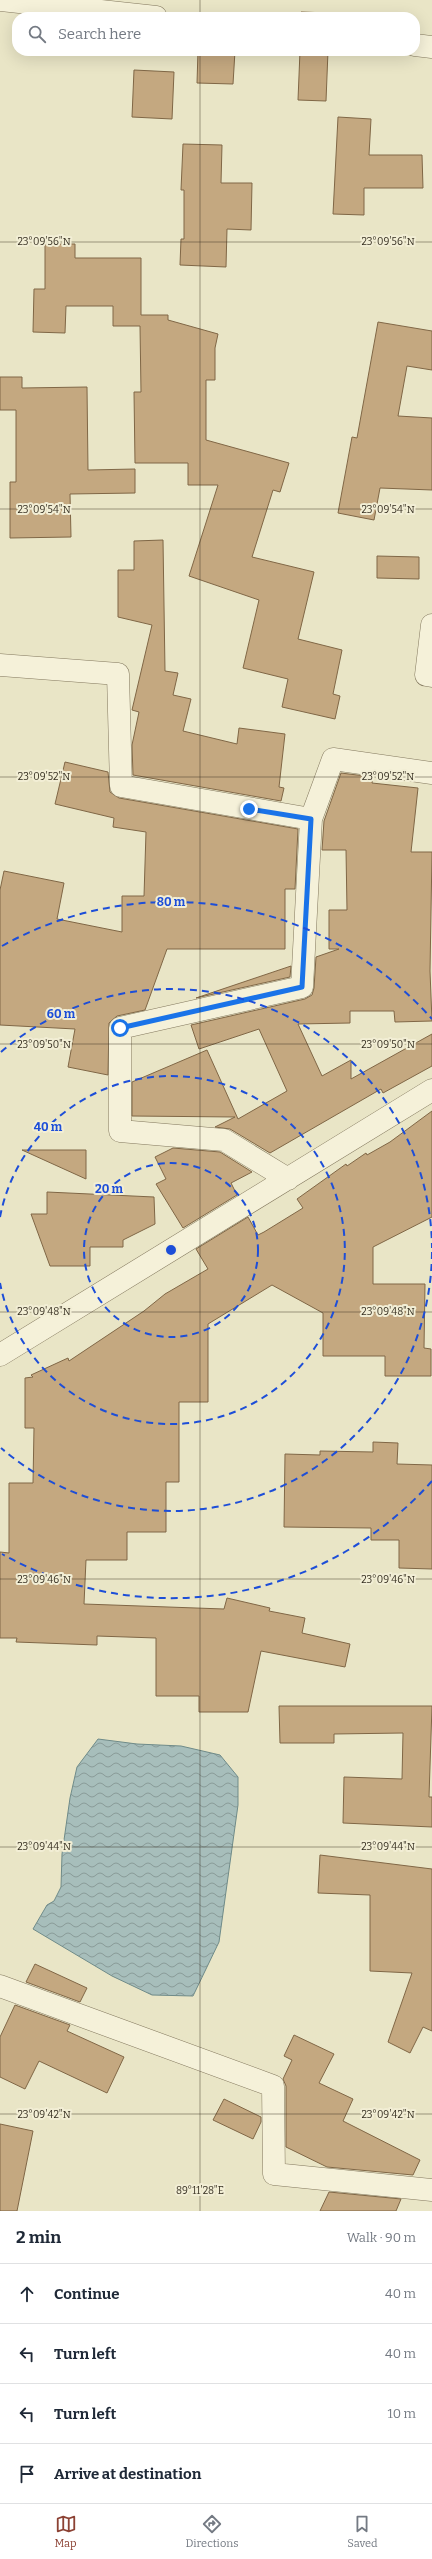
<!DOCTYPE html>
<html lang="en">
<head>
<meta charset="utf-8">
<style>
  :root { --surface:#fff; --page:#f6f6f7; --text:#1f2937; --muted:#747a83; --line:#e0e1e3; --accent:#8c4234 }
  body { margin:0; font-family:Bitter,serif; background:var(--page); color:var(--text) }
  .stop { position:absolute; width:12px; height:12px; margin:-9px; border:3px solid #1a73e8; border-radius:50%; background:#fff }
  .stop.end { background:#1a73e8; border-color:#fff; box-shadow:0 1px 4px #0008 }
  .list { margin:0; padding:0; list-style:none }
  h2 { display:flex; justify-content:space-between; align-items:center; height:52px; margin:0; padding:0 16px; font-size:17px }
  h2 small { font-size:13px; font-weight:400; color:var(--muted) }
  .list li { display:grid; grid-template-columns:26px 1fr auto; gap:12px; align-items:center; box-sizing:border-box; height:60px; padding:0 16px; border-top:1px solid var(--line) }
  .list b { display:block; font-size:15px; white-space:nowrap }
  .list em { font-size:13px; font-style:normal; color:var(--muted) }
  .icon { flex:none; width:22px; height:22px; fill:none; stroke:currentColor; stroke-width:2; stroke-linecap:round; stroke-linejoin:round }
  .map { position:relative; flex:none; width:432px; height:2211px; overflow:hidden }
  .search { position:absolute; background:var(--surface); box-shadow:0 4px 16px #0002; left:12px; right:12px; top:12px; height:44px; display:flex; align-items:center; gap:10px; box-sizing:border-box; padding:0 14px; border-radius:16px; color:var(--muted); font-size:15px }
  .sheet { height:292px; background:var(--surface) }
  nav { display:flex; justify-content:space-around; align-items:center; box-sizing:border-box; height:56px; border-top:1px solid var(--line); background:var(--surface); font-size:11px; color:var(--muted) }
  nav a { display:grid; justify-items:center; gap:2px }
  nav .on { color:var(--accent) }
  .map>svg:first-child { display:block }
  .water { fill:url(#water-waves); stroke:#6f8b89 }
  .building { fill:#c4a880; stroke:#806746 }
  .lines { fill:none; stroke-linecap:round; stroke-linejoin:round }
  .street-casing { stroke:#83785e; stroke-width:23 }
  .street { stroke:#f5f1d9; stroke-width:22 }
  .route { stroke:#1a73e8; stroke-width:5 }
  .ticks { fill:none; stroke:#352e20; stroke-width:1; stroke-opacity:0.45 }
  .ring { fill:none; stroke:#1d4ed8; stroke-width:2; stroke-dasharray:7 5 }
  .ticks-label { font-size:10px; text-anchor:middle; fill:#352e20; stroke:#f2eed5; stroke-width:4; stroke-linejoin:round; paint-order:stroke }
  .centre { fill:#1d4ed8; stroke:#f2eed5; stroke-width:2 }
  .ring-label { font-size:12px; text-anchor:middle; font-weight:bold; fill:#1d4ed8; stroke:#f2eed5; stroke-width:4; stroke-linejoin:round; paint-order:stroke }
</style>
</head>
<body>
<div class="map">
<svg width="432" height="2211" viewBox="0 0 432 2211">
  <defs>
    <pattern id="water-waves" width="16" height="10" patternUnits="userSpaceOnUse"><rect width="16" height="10" fill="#a7bebb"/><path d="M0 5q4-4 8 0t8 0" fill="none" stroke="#899b98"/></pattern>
  </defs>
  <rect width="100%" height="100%" fill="#e9e5c6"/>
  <path class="water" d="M98,1739L137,1744L181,1746L220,1755L238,1777V1805L219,1942L193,1996L152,1995L112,1976L33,1929L47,1905L54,1901L61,1887L62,1854L70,1798L77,1767Z"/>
  <path class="building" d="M301,12L329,13V17H301Z
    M198,51H235L233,84L197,83Z
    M300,51H328L326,101L298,100Z
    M134,70L174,72L172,119L132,117Z
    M338,117L371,119L369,155H422L423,188H364V215L333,214Z
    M183,144L222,145L221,183H252L251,230L227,229L226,267L180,265L181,239H184V190H181Z
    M45,244H75V258H141V315H168V320L218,334L215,348V380H206V440L289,463L280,492L273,490L252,557L314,572L298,639L342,650L333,694L340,696L335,719L282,707L288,679L243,668L259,600L189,576L218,485H188V463H135L134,392H141L140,326H113V306H66L65,333L33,332L34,289H45Z
    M378,322L432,331V370L407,366L398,416L432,418V490L380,488L374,520L338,513L352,437L357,438Z
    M0,377H22V388L87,387L88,470L135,469V493L70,494L71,537L10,538V482H16V410H0Z
    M163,540L165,671L178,673L173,695L191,699L183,731L237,744L239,728L285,734L279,787L284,788L281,801L133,775L132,745L139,712L132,710L152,625L118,617V570H134V541Z
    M377,556L419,557V579L377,578Z
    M65,762L108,772L110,792L119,798L298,829L295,889H285V949H167L145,1010L117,1016L109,1023L108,1075L68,1067L75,1029L0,1025V890L4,871L64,883L57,919L122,932V896H144L146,832L113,827L114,818L55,804Z
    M341,773L373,777L372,783L418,788L411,852H432L430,971L432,1021L395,1022L394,1011H350V1023L298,1024L322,1076L351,1060V1079L432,1034V1066L383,1093L381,1089L270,1153L230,1129L215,1127L235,1117L132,1116V1082L207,1050L238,1119L287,1091L259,1029L199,1049L191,1025L305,999L312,995L314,988L316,957L339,949H329V910H347L346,850H322L324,821Z
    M291,966L290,977L196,998Z
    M432,1111V1217L373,1247V1284H425L424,1348L431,1349V1376H385V1356H323V1313L272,1285L208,1324V1402H179V1482H166V1532H127V1560H86L84,1604L224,1609L227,1598L270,1608L269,1611L305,1618L302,1633L350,1644L345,1667L261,1651L248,1712H199V1696H156V1638L97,1636V1645L16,1642L17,1638H0V1552L9,1553V1483H33L34,1428H25V1378L33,1377L31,1375L68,1358L69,1361L144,1311L165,1294L208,1269L196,1249L248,1217L258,1235L264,1232L303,1208L297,1199L346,1164L347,1166L366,1153L367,1155L390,1142Z
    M173,1148L220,1152L252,1172L231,1183L237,1195L183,1228L156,1184L166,1179L155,1157Z
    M22,1150H86V1179Z
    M47,1192L154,1197L155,1224L123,1240V1247H90V1266H50L31,1214H47Z
    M373,1442L398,1443L397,1464L432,1465V1569L399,1568V1540H371V1528L284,1527L285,1454L320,1455V1451L373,1452Z
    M279,1706H432L429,1797H432V1827L343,1823L344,1777L402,1779L403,1733L334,1734V1743H280Z
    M320,1855L432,1869V2031L423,2027L410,2053L388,2042L412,1973L370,1971V1895L318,1893Z
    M35,1964L87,1988L80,2002L26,1982Z
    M15,2005L70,2025L67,2031L124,2057L107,2093L39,2061L25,2089L0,2077V2037Z
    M294,2035L334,2054L319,2083L353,2099L343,2121L420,2160L413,2175L327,2167L286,2147V2086L283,2079L292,2060L284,2056Z
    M224,2099L261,2117V2122L253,2139L213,2120Z
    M0,2124L33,2131L17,2211H0Z
    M329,2192L401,2199L396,2211H320Z"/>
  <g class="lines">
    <g class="street-casing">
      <path id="street" d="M1,0L156,17
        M415,45L432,47
        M432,625L426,675L432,676
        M0,665L118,674L121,786L311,819L333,759L432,773
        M288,1179L224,1140L120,1131V1028L302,987L311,819
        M0,1355L432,1090
        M0,1986L273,2086L274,2174L432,2190"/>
    </g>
    <use href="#street" class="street"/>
  </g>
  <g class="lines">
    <path class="route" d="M120,1028L302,987L311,819L249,809"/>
  </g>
  <path class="ticks" d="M200,0V17M200,51V2211M0,242H432M0,509H432M0,777H432M0,1044H432M0,1312H432M0,1579H432M0,1847H432M0,2114H432"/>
  <g class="ring">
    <circle cx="171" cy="1250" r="87"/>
    <path d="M0 1217A174 174 0 1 1 0 1283"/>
    <path d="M432 1252A261 261 0 0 1 1 1448M1 1052A261 261 0 0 1 432 1248"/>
    <path d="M432 1481A348 348 0 0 1 2 1554M2 946A348 348 0 0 1 432 1019"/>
  </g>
  <g class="ticks-label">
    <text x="44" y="245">23°09'56"N</text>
    <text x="388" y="245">23°09'56"N</text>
    <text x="44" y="513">23°09'54"N</text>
    <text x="388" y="513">23°09'54"N</text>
    <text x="44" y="780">23°09'52"N</text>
    <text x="388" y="780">23°09'52"N</text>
    <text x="44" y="1048">23°09'50"N</text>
    <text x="388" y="1048">23°09'50"N</text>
    <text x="44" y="1315">23°09'48"N</text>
    <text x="388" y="1315">23°09'48"N</text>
    <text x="44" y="1583">23°09'46"N</text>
    <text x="388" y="1583">23°09'46"N</text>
    <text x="44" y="1850">23°09'44"N</text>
    <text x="388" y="1850">23°09'44"N</text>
    <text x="44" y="2118">23°09'42"N</text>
    <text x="388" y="2118">23°09'42"N</text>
    <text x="200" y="2194">89°11'28"E</text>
  </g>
  <circle cx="171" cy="1250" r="6" class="centre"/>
  <g class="ring-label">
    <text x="171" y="906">80 m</text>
    <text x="61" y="1018">60 m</text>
    <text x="48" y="1131">40 m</text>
    <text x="109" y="1193">20 m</text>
  </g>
</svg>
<div class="stop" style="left:120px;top:1028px"></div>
<div class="stop end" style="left:249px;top:809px"></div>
<div class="search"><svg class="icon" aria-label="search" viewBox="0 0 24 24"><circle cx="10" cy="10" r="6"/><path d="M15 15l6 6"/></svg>Search here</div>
</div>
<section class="sheet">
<h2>2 min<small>Walk · 90 m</small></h2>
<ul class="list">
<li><svg class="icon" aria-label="ahead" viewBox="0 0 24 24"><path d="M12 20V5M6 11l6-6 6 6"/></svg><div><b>Continue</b></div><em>40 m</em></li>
<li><svg class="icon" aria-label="left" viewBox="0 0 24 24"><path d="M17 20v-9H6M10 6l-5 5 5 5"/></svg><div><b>Turn left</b></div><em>40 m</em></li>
<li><svg class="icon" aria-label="left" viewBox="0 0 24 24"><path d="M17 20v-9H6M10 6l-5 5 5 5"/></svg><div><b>Turn left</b></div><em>10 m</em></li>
<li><svg class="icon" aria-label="arrive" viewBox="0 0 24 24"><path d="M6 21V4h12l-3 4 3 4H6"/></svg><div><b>Arrive at destination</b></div></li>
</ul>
</section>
<nav>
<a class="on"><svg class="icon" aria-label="map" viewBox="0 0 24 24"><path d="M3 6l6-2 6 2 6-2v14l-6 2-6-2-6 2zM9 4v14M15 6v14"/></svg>Map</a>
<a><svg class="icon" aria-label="directions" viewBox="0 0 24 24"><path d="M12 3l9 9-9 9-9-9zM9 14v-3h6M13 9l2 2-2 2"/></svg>Directions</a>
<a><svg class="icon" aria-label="saved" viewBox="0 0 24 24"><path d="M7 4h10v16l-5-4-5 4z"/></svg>Saved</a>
</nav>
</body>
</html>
